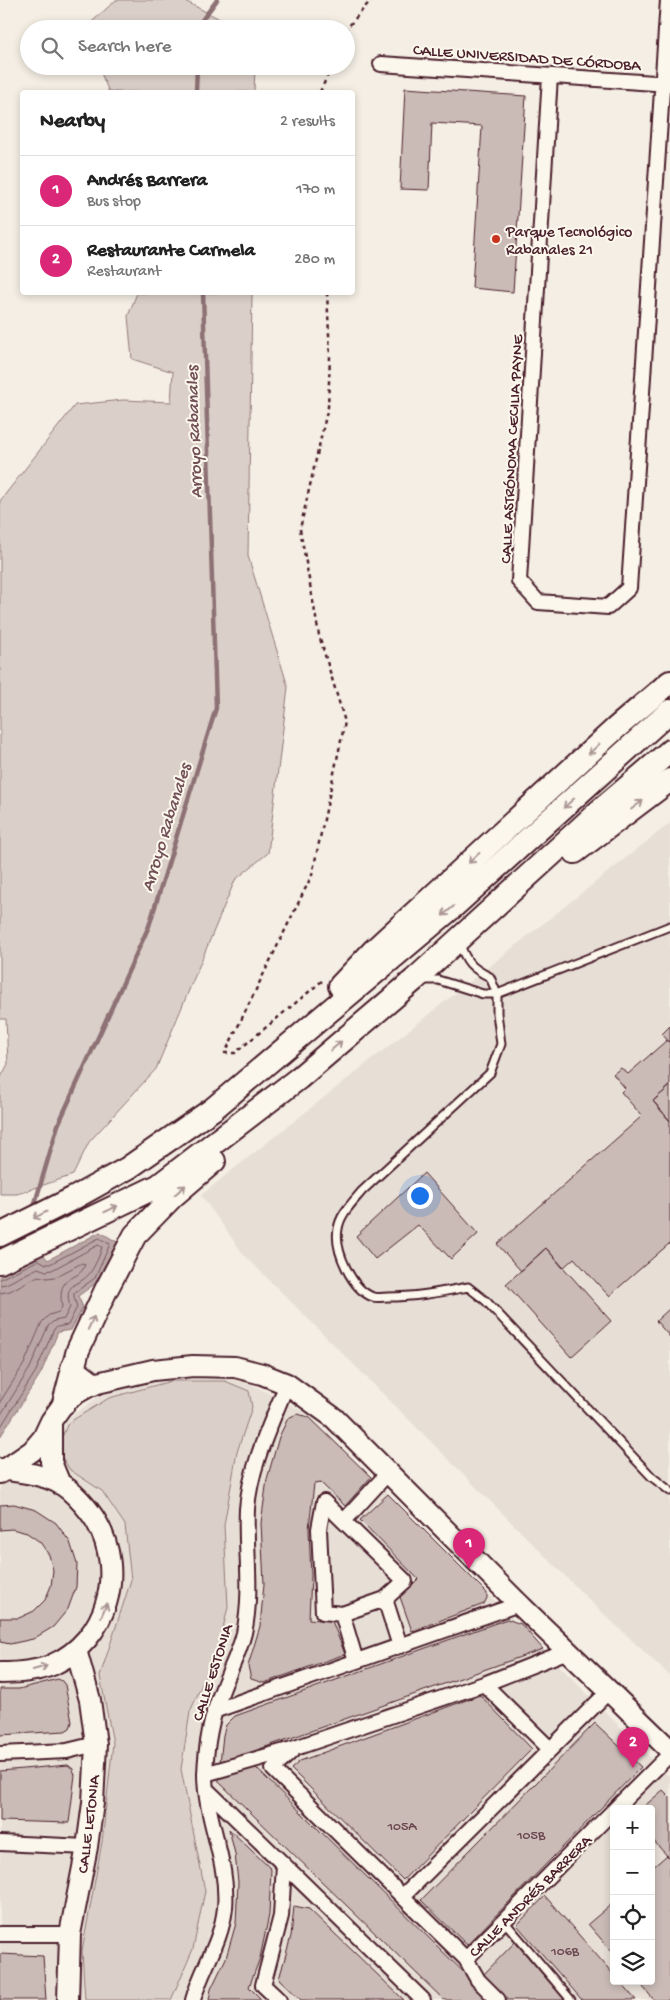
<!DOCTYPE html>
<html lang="en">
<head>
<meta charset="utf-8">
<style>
  :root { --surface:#fff; --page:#f2f2f2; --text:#222; --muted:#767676; --line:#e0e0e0; --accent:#db2777 }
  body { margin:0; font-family:"Gochi Hand",sans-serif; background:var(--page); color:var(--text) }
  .controls { position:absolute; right:15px; bottom:15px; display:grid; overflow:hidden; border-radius:5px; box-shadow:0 2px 8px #0003 }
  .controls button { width:45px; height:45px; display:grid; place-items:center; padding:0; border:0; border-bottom:1px solid var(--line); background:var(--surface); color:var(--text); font:25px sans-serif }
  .you { position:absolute; left:419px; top:1195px; width:18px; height:18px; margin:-12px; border:4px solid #fff; border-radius:50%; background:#1a73e8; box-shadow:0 0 0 8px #1a73e833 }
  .badge { display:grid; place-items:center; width:32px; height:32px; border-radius:50%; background:var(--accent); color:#fff; font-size:16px; font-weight:700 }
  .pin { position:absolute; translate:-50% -41px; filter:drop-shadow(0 1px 2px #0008) }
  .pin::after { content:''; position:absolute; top:26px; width:18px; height:15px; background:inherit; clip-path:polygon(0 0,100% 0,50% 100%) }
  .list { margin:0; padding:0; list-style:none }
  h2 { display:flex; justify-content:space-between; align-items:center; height:65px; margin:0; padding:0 20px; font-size:21px }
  h2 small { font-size:16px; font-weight:400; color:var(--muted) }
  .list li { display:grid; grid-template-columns:32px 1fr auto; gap:15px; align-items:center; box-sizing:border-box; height:70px; padding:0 20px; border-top:1px solid var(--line) }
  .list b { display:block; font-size:19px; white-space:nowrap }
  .list p { margin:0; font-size:16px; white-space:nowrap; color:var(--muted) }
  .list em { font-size:16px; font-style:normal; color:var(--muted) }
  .icon { flex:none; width:28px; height:28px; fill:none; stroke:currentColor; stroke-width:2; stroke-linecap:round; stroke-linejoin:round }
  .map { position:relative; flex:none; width:670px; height:2000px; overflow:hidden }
  .search { position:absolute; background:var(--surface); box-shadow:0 2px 8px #0003; left:20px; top:20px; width:335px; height:55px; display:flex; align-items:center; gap:12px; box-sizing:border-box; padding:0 18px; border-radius:28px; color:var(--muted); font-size:19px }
  .panel { position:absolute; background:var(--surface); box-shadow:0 2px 8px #0003; left:20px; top:90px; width:335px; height:205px; border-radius:5px }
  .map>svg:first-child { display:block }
  .built { fill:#e7dfd6; fill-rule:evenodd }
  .green { fill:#dbd0c9; stroke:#92787a }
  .water { fill:#baa7a5; stroke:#8d7174 }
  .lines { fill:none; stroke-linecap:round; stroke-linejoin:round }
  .shore { stroke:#77555c; stroke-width:1 }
  .stream { stroke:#8d7174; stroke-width:4.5 }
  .building { fill:#cabbb6; stroke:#4a1f2b }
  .lane-casing { stroke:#4a1f2b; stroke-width:11 }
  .street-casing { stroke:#4a1f2b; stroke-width:18 }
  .secondary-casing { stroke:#4a1f2b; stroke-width:24 }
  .primary-casing { stroke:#4a1f2b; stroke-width:26 }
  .path { stroke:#4a1f2b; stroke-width:2.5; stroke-dasharray:4 4; stroke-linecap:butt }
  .lane { stroke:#fbf7ec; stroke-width:7 }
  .street { stroke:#fbf7ec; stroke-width:14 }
  .secondary { stroke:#fbf7ec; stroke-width:20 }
  .primary { stroke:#fbf7ec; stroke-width:22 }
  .oneway { stroke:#ab9695 }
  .poi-dot { fill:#c8321e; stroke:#fbf7ec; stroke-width:2 }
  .labels { text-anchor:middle; stroke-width:4; stroke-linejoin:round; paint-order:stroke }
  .number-label { font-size:14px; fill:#6a464e }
  .street-label { font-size:16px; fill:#4a1f2b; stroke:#fbf7ec }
  .poi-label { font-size:16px; fill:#4a1f2b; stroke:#fbf7ec; text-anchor:start }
  .water-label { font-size:18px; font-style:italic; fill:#714f56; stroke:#fbf7ec }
</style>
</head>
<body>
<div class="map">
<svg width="670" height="2000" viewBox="0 0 670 2000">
  <rect width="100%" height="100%" fill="#f4eee4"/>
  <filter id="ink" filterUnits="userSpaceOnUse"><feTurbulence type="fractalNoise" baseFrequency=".02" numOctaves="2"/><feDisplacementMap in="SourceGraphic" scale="10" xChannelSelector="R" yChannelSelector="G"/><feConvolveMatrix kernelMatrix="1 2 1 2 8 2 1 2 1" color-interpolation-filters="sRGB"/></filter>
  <g filter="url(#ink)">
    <path class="built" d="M670,823V1676L587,1598L244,1255L201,1195Z
      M236,1376L310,1415L670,1777V2000H0V1479L45,1448L70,1417L98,1397L137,1382ZM614,1809H651V1981H614Z"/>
    <path class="green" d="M116,0H183L239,29H84Z
      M98,66H255L254,92H109Z
      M137,293H252L248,556L288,687L268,853L235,880L156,1069L89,1142L73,1175L17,1194H0V1079L8,1064L6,1019H0V501L75,405L123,400L171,402L173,372L132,359L128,316Z
      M171,1381H225L249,1391L252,1407L237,1452L224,1525L228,1607L219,1645L190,1712L181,1769L205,1891L193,1949L171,2000H85L82,1951L102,1842L113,1743L100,1676L131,1580L125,1525L102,1491L70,1470L57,1449L68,1423L109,1398Z"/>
    <path class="water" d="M100,1232L117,1242L99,1281L78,1296L83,1307L71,1330L58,1332L41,1373L0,1437V1275L42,1253L48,1260Z"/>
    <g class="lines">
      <path class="shore" d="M0,1279L39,1260L46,1264H50L99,1238L110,1244L95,1278L74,1293V1297L77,1307L68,1325L57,1327L54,1329L36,1371L0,1428
        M0,1285L6,1284L38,1268L46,1271L52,1270L98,1245L102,1247C100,1255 95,1266 90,1273C78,1288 63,1281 70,1307L64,1319L54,1321L48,1326L30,1368L0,1416
        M0,1293L10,1291L38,1276L47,1278L55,1277L82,1263L85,1264C80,1284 56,1270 62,1307L59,1312L49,1315L42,1322L24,1364L0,1402"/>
      <path class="stream" d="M201,29L202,20L217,0
        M196,92L197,66
        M33,1210L58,1125L149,926L216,708L203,292"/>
    </g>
    <path class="building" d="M405,88L526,96L513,292L472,288L482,126L432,123L429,190L400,189Z
      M670,1026V1043L662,1034Z
      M667,1040L670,1043V1086L653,1101L670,1121V1243L609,1296L574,1258L563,1268L546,1248L521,1271L497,1244L642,1116L621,1092L625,1088L613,1074L621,1068L628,1074Z
      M670,1086V1121L653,1101Z
      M424,1173L478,1234L451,1259L418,1225L375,1259L356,1236Z
      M546,1248L611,1321L571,1357L506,1284Z
      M670,1308V1337L656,1321Z
      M297,1414L309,1417L371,1477L345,1506L321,1483L314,1484L309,1529L311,1576L309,1619L332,1621L345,1654L264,1683L251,1679L248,1666L260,1626L264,1584L261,1523L267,1479L279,1437L288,1418Z
      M388,1494L487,1593V1598L484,1604L412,1631L400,1597L418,1579L360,1520Z
      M14,1504L36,1510L56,1523L70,1542L77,1564L76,1587L68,1609L53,1627L33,1639L10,1644L0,1642V1618H19L34,1611L45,1600L51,1586L53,1570L49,1555L40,1542L27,1533L12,1529L0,1530V1505Z
      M507,1619L521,1624L543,1649L220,1763L223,1735L226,1725L235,1716Z
      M58,1679L62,1681L65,1685L72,1722L70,1728L65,1731L0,1735V1689H19Z
      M480,1695L532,1749L403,1880L291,1769L300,1761Z
      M595,1723L641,1767L467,1945L421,1900Z
      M68,1765L73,1769L75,1775L69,1823L0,1821V1771Z
      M254,1766L492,2000H444L219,1782V1775Z
      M663,1790L670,1797V1859L651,1838V1809H641Z
      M229,1829L271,1869L269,1915L260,1958L249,1987L262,2000H209L211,1989L226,1958L236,1923L238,1882L235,1854Z
      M667,1855L670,1859V2000H654L638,1981H651V1869Z
      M545,1896L614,1975V1981H619L636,2000H582L517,1925Z
      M614,1902V1954L588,1924Z
      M294,1906L309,1909L404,2000H301L279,1979L291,1936Z
      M515,1942L565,2000H507L482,1976Z
      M0,1954L43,1956L46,2000H0Z"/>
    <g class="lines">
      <g class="lane-casing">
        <path id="lane" d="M459,942C466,962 471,968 490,977L497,994L670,926
          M422,980H438L483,994H497V1013L501,1044L490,1073L362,1191C353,1202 340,1214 338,1229C334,1250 352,1290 373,1297C377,1298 384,1297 388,1297C416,1297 441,1292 468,1287L486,1301L652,1477L670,1491
          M504,1921L571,2000"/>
      </g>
      <g class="street-casing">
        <path id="street" d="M381,64L669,84
          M550,76L519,581L538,602L608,607L629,588L668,0
          M344,1521L388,1473
          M342,1614L385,1599
          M356,1661L342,1614L323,1612L319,1529L324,1502L405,1581L385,1599L400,1646
          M484,1684L568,1651
          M214,1711L519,1604
          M550,1749L484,1684L295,1748L273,1769L466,1959L614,1810
          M0,1754L67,1751L96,1744
          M205,1774L292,1749
          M206,1789L423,2000
          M615,1809L670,1754
          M0,1843L87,1847
          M403,1896L609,1691
          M0,1934H70
          M466,1959L478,1980L498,2000
          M193,2000C202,1967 221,1944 225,1908C229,1861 205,1820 205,1774C206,1747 211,1718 221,1693C228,1673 239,1654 244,1633C253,1591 245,1551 247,1509C250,1466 271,1424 287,1384
          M279,2000L263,1985L281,1916L284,1865"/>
      </g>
      <g class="secondary-casing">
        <path id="secondary" d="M51,1423V1462L60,1484
          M0,1473L32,1451L43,1438L51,1421L64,1403L75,1394L93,1384L153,1370L193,1366L235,1367L262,1374L287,1384L334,1418L519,1604L670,1750
          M0,1673C18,1673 35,1672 52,1665C108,1640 126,1572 96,1521C88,1508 72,1490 59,1483C41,1474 20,1472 0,1469
          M68,2000L70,1934L87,1847L93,1803L96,1744L90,1700L76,1650"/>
      </g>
      <g class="primary-casing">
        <path id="primary" d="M575,852L670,780
          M340,986L374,950L615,729L670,682
          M0,1235L74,1198L128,1168L213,1109L454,906L670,711
          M0,1262L158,1186L299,1078L414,980L596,814L670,751
          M72,1368L93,1384
          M64,1403L78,1350L106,1290L135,1235L172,1197L214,1161"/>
      </g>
      <path class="path" d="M346,32L348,27L371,0
        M320,92L332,66
        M322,981L235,1053H225L312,875L345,722L319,635L300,529L328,407L330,356L327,292"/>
      <use href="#lane" class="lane"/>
      <use href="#street" class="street"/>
      <use href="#secondary" class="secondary"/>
      <use href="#primary" class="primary"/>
    </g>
    <defs><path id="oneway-shaft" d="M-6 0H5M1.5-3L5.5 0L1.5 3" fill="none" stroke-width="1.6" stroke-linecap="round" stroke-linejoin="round" transform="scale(1.25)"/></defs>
    <g class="oneway">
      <use href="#oneway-shaft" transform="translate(594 749) rotate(137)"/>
      <use href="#oneway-shaft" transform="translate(569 803) rotate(138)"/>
      <use href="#oneway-shaft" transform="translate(637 805) rotate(-37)"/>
      <use href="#oneway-shaft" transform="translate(474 858) rotate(137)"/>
      <use href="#oneway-shaft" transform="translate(448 911) rotate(140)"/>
      <use href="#oneway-shaft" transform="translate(336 1046) rotate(-41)"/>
      <use href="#oneway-shaft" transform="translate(180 1190) rotate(-41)"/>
      <use href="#oneway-shaft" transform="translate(111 1209) rotate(-26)"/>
      <use href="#oneway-shaft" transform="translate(40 1215) rotate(153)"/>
      <use href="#oneway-shaft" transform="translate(91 1323) rotate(-65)"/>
      <use href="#oneway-shaft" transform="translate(104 1610) rotate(-67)"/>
      <use href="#oneway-shaft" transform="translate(40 1668) rotate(-16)"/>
    </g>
  </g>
  <circle class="poi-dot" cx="496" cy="239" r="5"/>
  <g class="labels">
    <g class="number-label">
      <text x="402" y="1830">105A</text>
      <text x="531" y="1839">105B</text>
      <text x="565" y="1955">106B</text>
    </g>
    <g class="street-label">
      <text transform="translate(527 56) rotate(4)" y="6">CALLE UNIVERSIDAD DE CÓRDOBA</text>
      <text transform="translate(510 449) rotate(-87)" y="6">CALLE ASTRÓNOMA CECILIA PAYNE</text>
      <text transform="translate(211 1672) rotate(-72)" y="6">CALLE ESTONIA</text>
      <text transform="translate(87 1824) rotate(-83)" y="6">CALLE LETONIA</text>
      <text transform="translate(529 1895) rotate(-45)" y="6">CALLE ANDRÉS BARRERA</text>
    </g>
    <g class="poi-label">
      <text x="506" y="236">Parque Tecnológico<tspan x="506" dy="18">Rabanales 21</tspan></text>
    </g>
    <g class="water-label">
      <text transform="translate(193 432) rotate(-92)" y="6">Arroyo Rabanales</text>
      <text transform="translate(165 827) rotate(-73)" y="6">Arroyo Rabanales</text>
    </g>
  </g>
</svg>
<div class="controls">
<button>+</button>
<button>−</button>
<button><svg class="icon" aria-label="locate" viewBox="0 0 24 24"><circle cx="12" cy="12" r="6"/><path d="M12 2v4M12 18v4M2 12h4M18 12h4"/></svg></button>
<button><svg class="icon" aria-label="layers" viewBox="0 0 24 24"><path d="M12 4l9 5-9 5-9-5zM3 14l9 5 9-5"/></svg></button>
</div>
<div class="you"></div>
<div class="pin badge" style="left:469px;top:1569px">1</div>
<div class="pin badge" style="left:633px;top:1768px">2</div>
<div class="search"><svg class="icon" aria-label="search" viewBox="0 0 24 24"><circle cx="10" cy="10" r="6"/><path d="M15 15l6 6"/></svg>Search here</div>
<section class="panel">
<h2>Nearby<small>2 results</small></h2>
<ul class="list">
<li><span class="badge">1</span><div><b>Andrés Barrera</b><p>Bus stop</p></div><em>170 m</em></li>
<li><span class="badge">2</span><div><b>Restaurante Carmela</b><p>Restaurant</p></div><em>280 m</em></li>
</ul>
</section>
</div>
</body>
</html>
